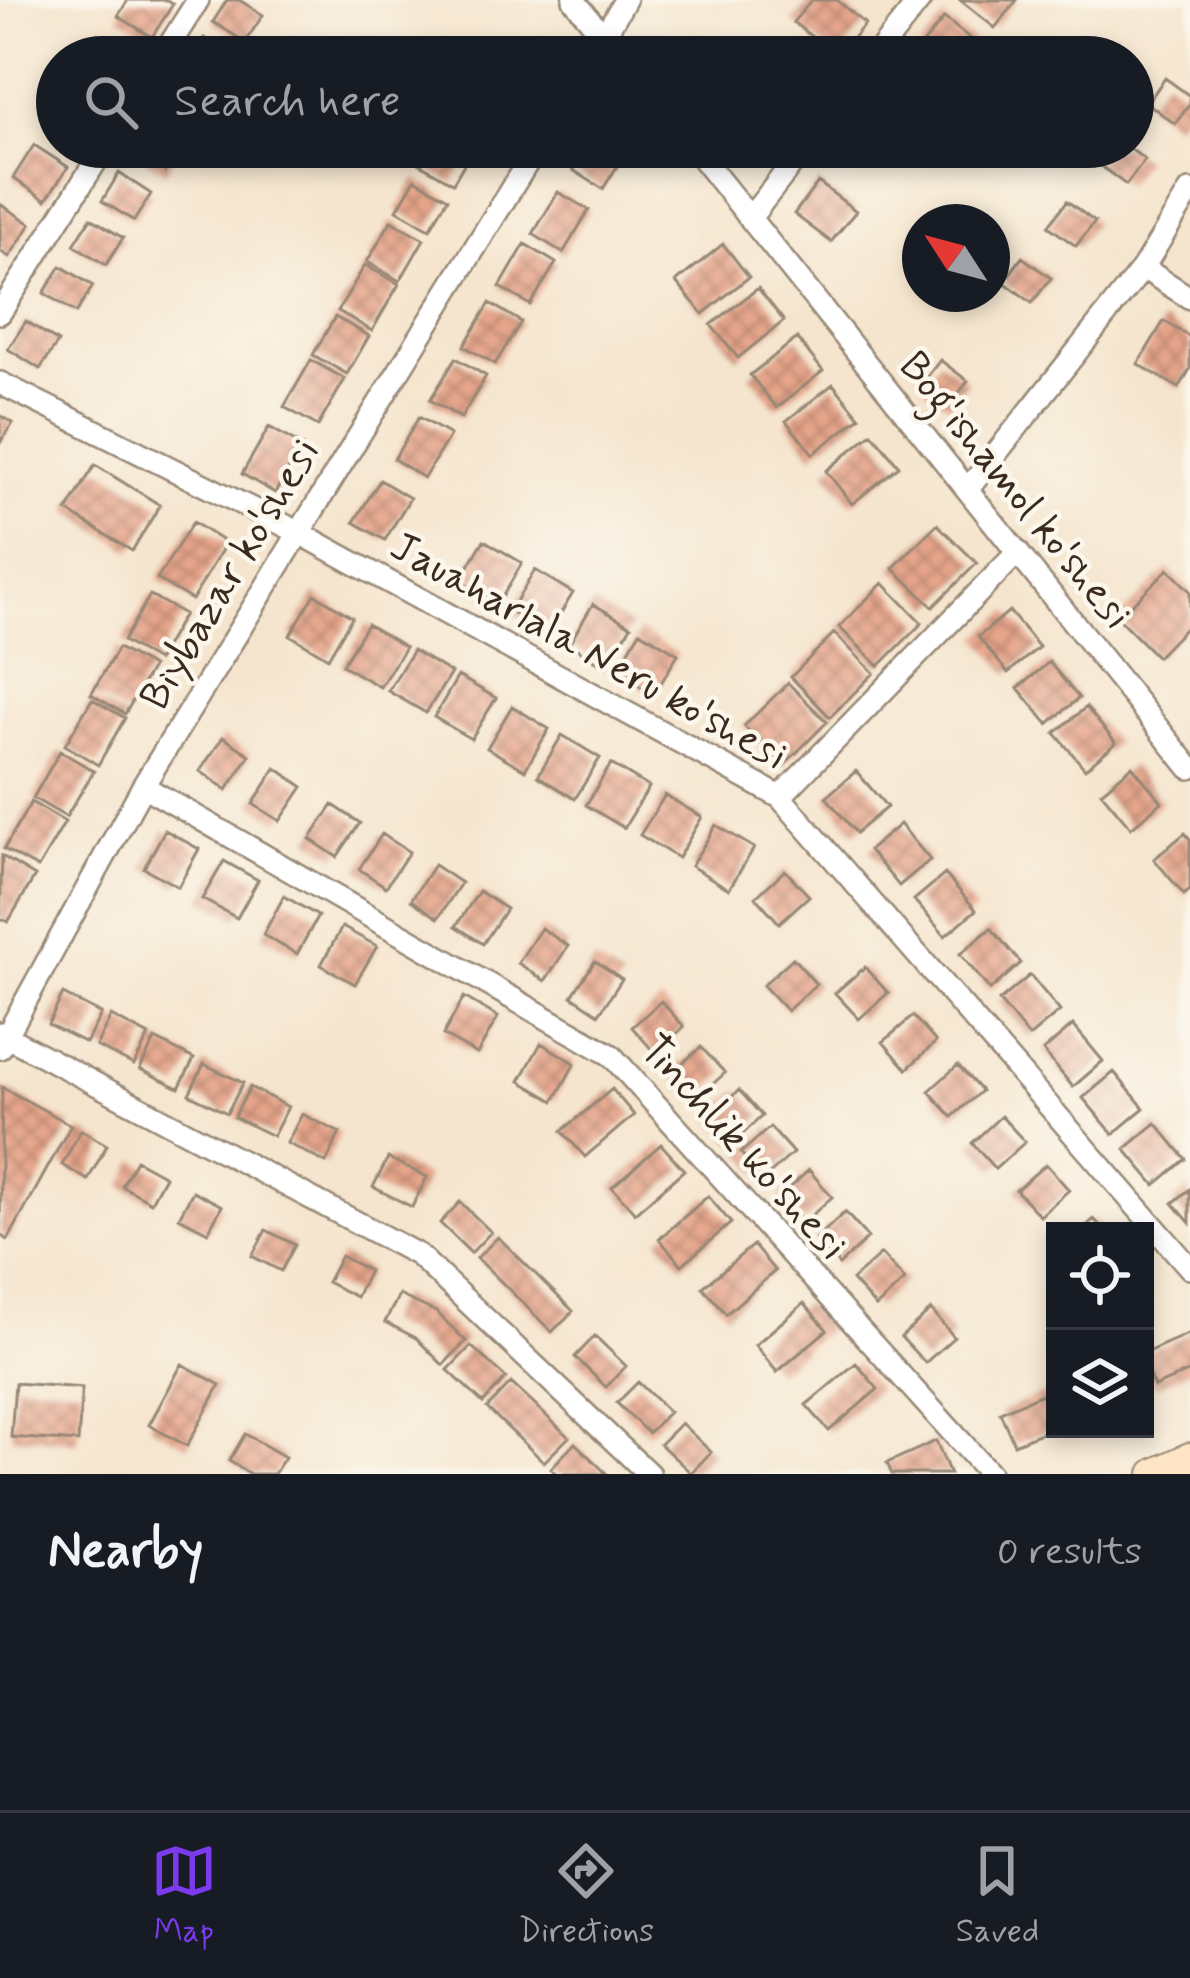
<!DOCTYPE html>
<html lang="en">
<head>
<meta charset="utf-8">
<style>
  :root { --surface:#171b24; --page:#20242c; --text:#f1f3f6; --muted:#9ea1a6; --line:#363941; --accent:#7c3aed }
  body { margin:0; font-family:Mynerve,sans-serif; background:var(--page); color:var(--text) }
  .controls { position:absolute; right:36px; bottom:36px; display:grid; overflow:hidden; border-radius:0px; box-shadow:0 6px 18px #0003 }
  .controls button { width:108px; height:108px; display:grid; place-items:center; padding:0; border:0; border-bottom:3px solid var(--line); background:var(--surface); color:var(--text); font:60px sans-serif }
  .compass { position:absolute; left:902px; top:204px; width:108px; height:108px; border-radius:50%; background:var(--surface); box-shadow:0 6px 18px #0003; rotate:306deg }
  .list { margin:0; padding:0; list-style:none }
  h2 { display:flex; justify-content:space-between; align-items:center; height:156px; margin:0; padding:0 48px; font-size:51px }
  h2 small { font-size:39px; font-weight:400; color:var(--muted) }
  .icon { flex:none; width:66px; height:66px; fill:none; stroke:currentColor; stroke-width:2; stroke-linecap:round; stroke-linejoin:round }
  .map { position:relative; flex:none; width:1190px; height:1474px; overflow:hidden }
  .search { position:absolute; background:var(--surface); box-shadow:0 6px 18px #0003; left:36px; right:36px; top:36px; height:132px; display:flex; align-items:center; gap:30px; box-sizing:border-box; padding:0 42px; border-radius:66px; color:var(--muted); font-size:45px }
  .sheet { height:336px; background:var(--surface) }
  nav { display:flex; justify-content:space-around; align-items:center; box-sizing:border-box; height:168px; border-top:3px solid var(--line); background:var(--surface); font-size:33px; color:var(--muted) }
  nav a { display:grid; justify-items:center; gap:6px }
  nav .on { color:var(--accent) }
  .map>svg:first-child { display:block }
  .building { fill:url(#building-cross-hatch) }
  .lines { fill:none; stroke-linecap:round; stroke-linejoin:round }
  .street-casing { stroke:#988876; stroke-width:26 }
  .secondary-casing { stroke:#988876; stroke-width:34 }
  .street { stroke:#fff; stroke-width:21 }
  .secondary { stroke:#fde5c5; stroke-width:30 }
  .labels { text-anchor:middle; stroke-width:9; stroke-linejoin:round; paint-order:stroke }
  .street-label { font-size:42px; fill:#3b2a1e; stroke:#fbf7ec }
</style>
</head>
<body>
<div class="map">
<svg width="1190" height="1474" viewBox="0 0 1190 1474">
  <defs>
    <pattern id="building-cross-hatch" width="8" height="8" patternUnits="userSpaceOnUse" patternTransform="scale(3)"><rect width="8" height="8" fill="#e6a58b"/><path d="M0 0l8 8M0 8l8-8" fill="none" stroke="#bc8771"/></pattern>
  </defs>
  <rect width="100%" height="100%" fill="#fbf7ec"/>
  <filter id="ink" filterUnits="userSpaceOnUse"><feTurbulence type="fractalNoise" baseFrequency=".00833" numOctaves="2"/><feDisplacementMap in="SourceGraphic" scale="24" xChannelSelector="R" yChannelSelector="G"/><feConvolveMatrix kernelMatrix="1 2 1 2 8 2 1 2 1" color-interpolation-filters="sRGB"/></filter>
  <filter id="wash" filterUnits="userSpaceOnUse"><feTurbulence type="fractalNoise" baseFrequency=".004" numOctaves="4" result="noise"/><feDisplacementMap in="SourceGraphic" scale="48" xChannelSelector="R" yChannelSelector="G"/><feGaussianBlur stdDeviation="2.7" result="paint"/><feColorMatrix in="noise" values="0 0 0 0 0 0 0 0 0 0 0 0 0 0 0 0 0 1.4 0 .05"/><feComposite in="paint" operator="in"/></filter>
  <g filter="url(#wash)">
    <rect width="100%" height="100%" fill="#f5e5ce"/>
    <g id="blocks">
      <path class="building" d="M128,0H167L173,4L152,37L118,16Z
        M227,0H239L263,15L245,42L213,22Z
        M812,0H837L865,24L837,57L793,22Z
        M960,0H1017L995,28Z
        M944,18L981,47L973,57H929L919,49Z
        M105,36L138,57H91Z
        M204,38L234,57H191Z
        M488,42L514,57H480Z
        M1165,78L1190,96V104L1175,124L1147,103Z
        M34,145L68,167L46,200L13,178Z
        M136,147H181L165,172L133,152Z
        M430,147H463L471,152L453,183L420,164Z
        M587,147H629L603,189L573,170Z
        M739,147H766L755,160Z
        M1111,147H1128L1145,160L1126,185L1098,164Z
        M119,173L151,194L134,221L102,201Z
        M415,179L448,198L430,229L397,210Z
        M818,182L856,211L831,242L794,214Z
        M558,192L589,210L563,253L533,234Z
        M1067,201L1095,222L1076,246L1048,226Z
        M0,204L31,224L9,257L0,251Z
        M91,218L123,238L106,265L74,245Z
        M391,221L424,239L400,281L367,262Z
        M525,244L556,263L530,305L500,287Z
        M723,244L749,277L703,314L676,282Z
        M1022,257L1051,278L1032,303L1004,282Z
        M365,265L399,284L372,331L338,311Z
        M61,266L93,286L76,313L44,293Z
        M758,288L784,321L738,358L711,325Z
        M490,303L521,322L495,364L464,346Z
        M335,317L369,336L347,374L313,355Z
        M26,321L58,342L40,369L8,349Z
        M1164,321L1190,337V369L1179,388L1138,364Z
        M797,338L823,371L777,408L750,375Z
        M456,358L486,376L461,418L430,400Z
        M311,360L345,379L318,426L284,407Z
        M940,360L968,381L949,406L921,385Z
        M833,384L860,417L813,454L786,421Z
        M0,415L13,423L0,443Z
        M419,417L450,435L424,478L394,459Z
        M269,427L302,446L275,493L242,474Z
        M872,433L899,466L852,504L826,471Z
        M95,465L160,505L132,551L67,511Z
        M380,480L410,498L385,540L354,522Z
        M193,522L226,543L192,600L157,579Z
        M937,524L977,563L933,607L893,568Z
        M484,540L522,563L498,604L460,581Z
        M1168,569L1190,591V623L1157,657L1118,618Z
        M535,570L573,593L548,634L510,611Z
        M883,583L922,623L879,666L839,627Z
        M315,594L352,617L328,658L290,635Z
        M150,595L184,614L157,661L123,641Z
        M593,604L631,626L606,667L569,644Z
        M1009,611L1039,647L1008,673L978,637Z
        M367,624L405,647L380,687L342,665Z
        M640,631L678,654L654,695L616,672Z
        M834,633L874,673L830,717L791,677Z
        M118,648L152,667L125,714L91,694Z
        M413,650L451,673L426,713L388,691Z
        M1049,662L1079,698L1048,724L1018,688Z
        M458,676L496,698L471,739L434,717Z
        M788,683L827,722L783,766L744,726Z
        M92,699L125,718L98,765L65,745Z
        M512,706L549,729L525,770L487,748Z
        M1086,707L1116,743L1085,769L1055,733Z
        M562,735L600,758L575,799L538,776Z
        M223,737L250,755L227,790L200,771Z
        M60,751L94,771L66,817L33,798Z
        M611,764L649,787L624,828L586,805Z
        M1132,766L1162,802L1131,828L1101,792Z
        M276,768L303,787L280,821L253,804Z
        M856,771L887,807L856,833L826,797Z
        M665,795L702,817L678,858L640,835Z
        M31,802L65,822L38,868L4,849Z
        M333,805L360,823L337,857L310,839Z
        M900,824L930,860L899,886L869,850Z
        M716,825L754,848L729,889L691,866Z
        M165,830L199,849L178,887L144,868Z
        M1185,833L1190,839V890L1184,895L1154,859Z
        M382,834L409,852L386,887L359,869Z
        M2,856L35,876L8,922L0,918Z
        M224,861L258,880L237,918L202,899Z
        M434,865L461,883L438,918L411,900Z
        M785,870L809,896L779,923L756,897Z
        M945,874L976,910L945,936L914,900Z
        M479,891L506,909L483,944L456,926Z
        M284,896L318,916L297,954L263,935Z
        M342,927L377,946L355,984L321,965Z
        M541,928L568,946L545,981L518,963Z
        M991,928L1021,963L990,990L960,954Z
        M793,958L816,984L787,1011L763,985Z
        M595,961L622,979L599,1014L572,996Z
        M865,967L888,993L859,1019L835,993Z
        M1030,975L1060,1011L1029,1037L999,1001Z
        M63,994L101,1014L86,1043L48,1024Z
        M464,997L498,1017L477,1054L443,1035Z
        M661,1001L684,1027L655,1053L632,1027Z
        M111,1016L149,1036L134,1065L96,1046Z
        M913,1016L936,1042L907,1069L883,1042Z
        M1073,1025L1103,1061L1073,1087L1043,1051Z
        M155,1039L194,1059L179,1088L140,1069Z
        M541,1043L575,1063L554,1101L520,1081Z
        M701,1047L725,1073L695,1100L671,1073Z
        M204,1064L243,1083L227,1113L189,1094Z
        M958,1065L981,1091L952,1117L929,1091Z
        M1114,1072L1144,1108L1113,1134L1083,1098Z
        M2,1087L71,1125L8,1240L0,1235Z
        M250,1087L288,1107L273,1136L234,1117Z
        M612,1089L634,1115L585,1157L562,1131Z
        M739,1090L762,1116L733,1143L710,1116Z
        M302,1114L340,1133L326,1163L287,1143Z
        M1001,1116L1025,1142L995,1169L972,1143Z
        M1156,1123L1186,1159L1155,1185L1125,1149Z
        M770,1127L793,1153L764,1179L741,1153Z
        M81,1130L107,1145L88,1180L62,1165Z
        M661,1144L684,1170L635,1213L612,1187Z
        M388,1158L427,1177L412,1207L373,1187Z
        M136,1160L165,1176L151,1202L122,1186Z
        M1046,1164L1069,1190L1040,1216L1016,1190Z
        M809,1170L832,1197L803,1223L780,1197Z
        M1190,1189V1223L1173,1203Z
        M193,1191L222,1206L208,1232L179,1217Z
        M708,1196L731,1223L682,1265L659,1239Z
        M460,1202L491,1232L471,1253L440,1223Z
        M845,1212L868,1238L839,1265L816,1239Z
        M1094,1219L1105,1231H1081Z
        M266,1230L295,1245L281,1271L252,1256Z
        M498,1237L573,1311L552,1332L477,1258Z
        M753,1245L775,1271L726,1314L703,1287Z
        M881,1254L905,1280L876,1307L852,1280Z
        M341,1256L369,1271L356,1297L327,1282Z
        M399,1295L436,1312L466,1341L443,1365L416,1338L385,1322Z
        M804,1303L827,1330L777,1372L755,1345Z
        M931,1310L954,1337L925,1363L901,1337Z
        M1190,1333V1371L1154,1387L1145,1366V1353Z
        M595,1336L626,1366L606,1387L575,1357Z
        M471,1346L506,1378L483,1403L448,1370Z
        M856,1363L878,1389L829,1431L806,1405Z
        M182,1364L220,1385L187,1446L149,1425Z
        M638,1382L669,1412L648,1433L617,1403Z
        M15,1383L82,1388L78,1442L11,1437Z
        M511,1383L569,1437L544,1462L487,1408Z
        M1049,1391L1055,1404V1427L1014,1444L1000,1412Z
        M681,1423L711,1452L691,1473L660,1444Z
        M245,1434L285,1457L274,1474H250L229,1461Z
        M936,1441L950,1474H892L887,1463Z
        M575,1443L607,1474H556L551,1468Z"/>
    </g>
  </g>
  <g filter="url(#ink)">
    <use href="#blocks" fill-opacity="0" stroke="#988876" stroke-width="3"/>
    <g class="lines">
      <g class="street-casing">
        <path id="street" d="M574,0L620,57
          M162,57L198,0
          M592,57L625,0
          M875,57L920,0
          M693,147L1190,768
          M750,218L805,147
          M1143,268L1190,298
          M0,313L105,147
          M0,383L298,532L780,797L1190,1268
          M968,489L1143,268L1190,191
          M143,786L611,1055L990,1474
          M780,797L1018,552
          M0,1033L418,1255L649,1474
          M0,1048L143,786L537,147"/>
      </g>
      <g class="secondary-casing">
        <path id="secondary" d="M1155,1474L1190,1458"/>
      </g>
      <use href="#street" class="street"/>
      <use href="#secondary" class="secondary"/>
    </g>
  </g>
  <g class="labels">
    <g class="street-label">
      <text transform="translate(1017 489) rotate(51)" y="15">Bog'ishamol ko'shesi</text>
      <text transform="translate(228 573) rotate(-59)" y="15">Biybazar ko'shesi</text>
      <text transform="translate(590 649) rotate(29)" y="15">Jauaharlala Neru ko'shesi</text>
      <text transform="translate(745 1146) rotate(48)" y="15">Tinchlik ko'shesi</text>
    </g>
  </g>
</svg>
<div class="controls">
<button><svg class="icon" aria-label="locate" viewBox="0 0 24 24"><circle cx="12" cy="12" r="6"/><path d="M12 2v4M12 18v4M2 12h4M18 12h4"/></svg></button>
<button><svg class="icon" aria-label="layers" viewBox="0 0 24 24"><path d="M12 4l9 5-9 5-9-5zM3 14l9 5 9-5"/></svg></button>
</div>
<svg class="compass" viewBox="-18 -18 36 36"><path d="M0-13l5 13h-10z" fill="#e53935"/><path d="M0 13l5-13h-10z" fill="#9ea1a6"/></svg>
<div class="search"><svg class="icon" aria-label="search" viewBox="0 0 24 24"><circle cx="10" cy="10" r="6"/><path d="M15 15l6 6"/></svg>Search here</div>
</div>
<section class="sheet">
<h2>Nearby<small>0 results</small></h2>
<ul class="list">
</ul>
</section>
<nav>
<a class="on"><svg class="icon" aria-label="map" viewBox="0 0 24 24"><path d="M3 6l6-2 6 2 6-2v14l-6 2-6-2-6 2zM9 4v14M15 6v14"/></svg>Map</a>
<a><svg class="icon" aria-label="directions" viewBox="0 0 24 24"><path d="M12 3l9 9-9 9-9-9zM9 14v-3h6M13 9l2 2-2 2"/></svg>Directions</a>
<a><svg class="icon" aria-label="saved" viewBox="0 0 24 24"><path d="M7 4h10v16l-5-4-5 4z"/></svg>Saved</a>
</nav>
</body>
</html>
